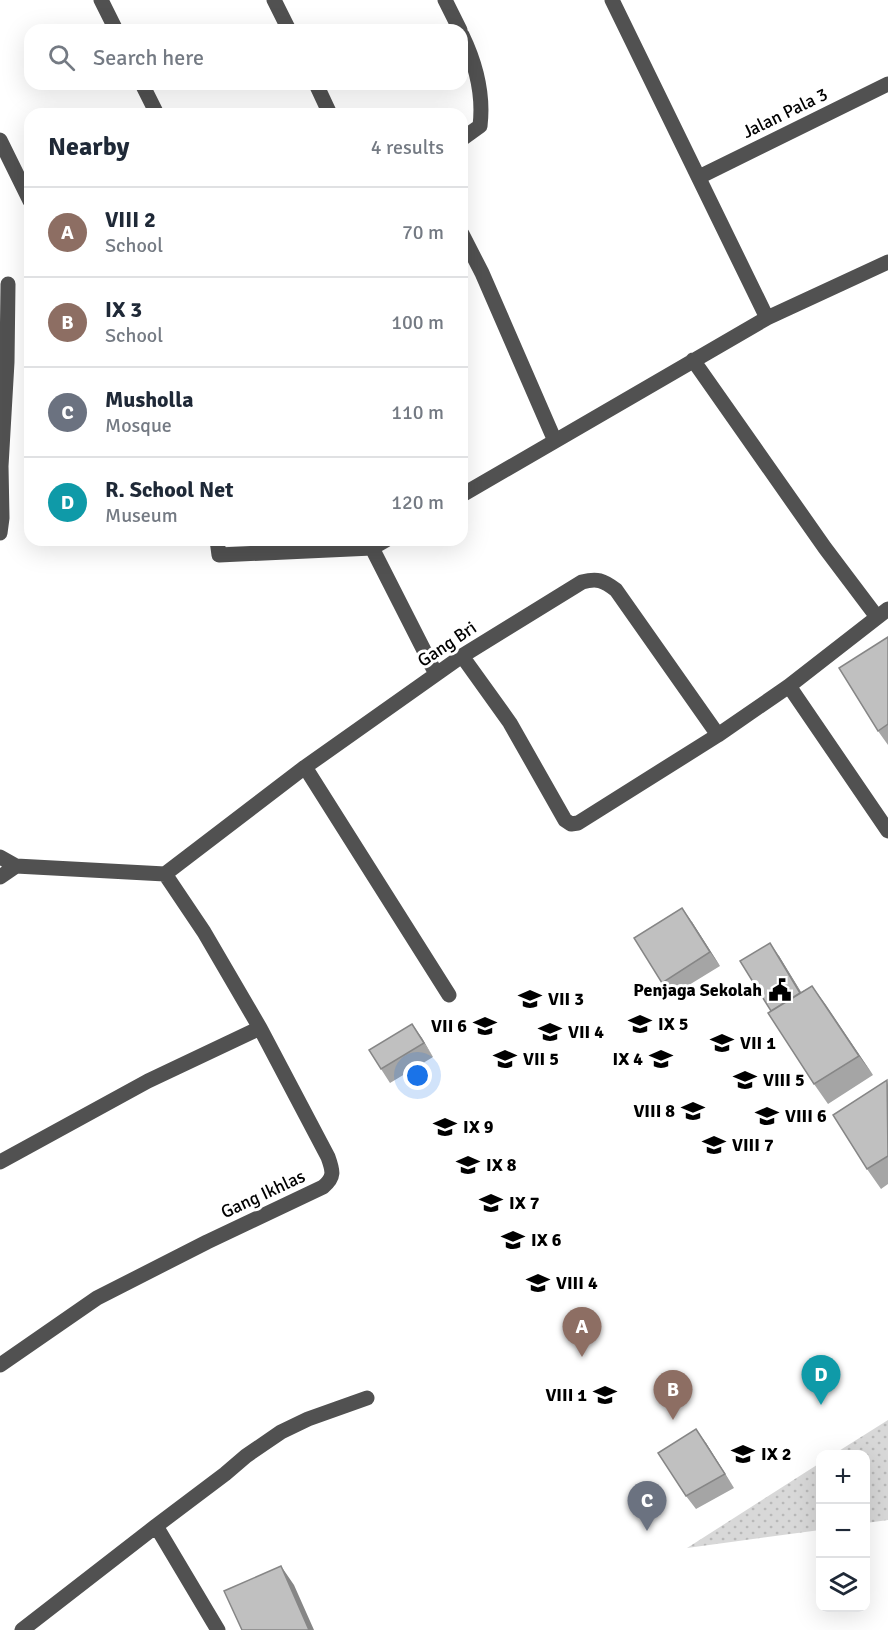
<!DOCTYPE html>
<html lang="en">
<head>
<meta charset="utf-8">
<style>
  :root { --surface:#fff; --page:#f6f6f7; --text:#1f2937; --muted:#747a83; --line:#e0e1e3; --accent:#000 }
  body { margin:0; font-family:Signika,sans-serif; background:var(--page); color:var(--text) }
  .controls { position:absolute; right:18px; bottom:18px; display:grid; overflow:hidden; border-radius:12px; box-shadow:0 6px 24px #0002 }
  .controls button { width:54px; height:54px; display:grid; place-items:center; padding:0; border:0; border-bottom:2px solid var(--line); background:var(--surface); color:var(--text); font:30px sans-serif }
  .you { position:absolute; left:418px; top:1076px; width:21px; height:21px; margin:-15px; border:4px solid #fff; border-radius:50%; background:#1a73e8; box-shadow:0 0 0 9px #1a73e833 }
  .badge { display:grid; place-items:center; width:39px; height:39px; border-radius:50%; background:var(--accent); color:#fff; font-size:20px; font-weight:700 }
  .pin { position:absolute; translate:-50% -50px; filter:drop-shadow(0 2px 3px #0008) }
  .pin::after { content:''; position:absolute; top:32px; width:21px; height:18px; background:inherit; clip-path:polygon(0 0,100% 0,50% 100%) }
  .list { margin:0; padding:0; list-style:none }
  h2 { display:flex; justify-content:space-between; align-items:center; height:78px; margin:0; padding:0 24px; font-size:26px }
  h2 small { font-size:20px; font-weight:400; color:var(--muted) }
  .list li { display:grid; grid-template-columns:39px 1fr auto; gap:18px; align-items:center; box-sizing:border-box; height:90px; padding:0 24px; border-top:2px solid var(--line) }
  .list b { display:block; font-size:22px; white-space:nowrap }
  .list p { margin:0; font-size:20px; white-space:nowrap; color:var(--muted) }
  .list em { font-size:20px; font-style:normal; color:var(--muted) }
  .icon { flex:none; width:33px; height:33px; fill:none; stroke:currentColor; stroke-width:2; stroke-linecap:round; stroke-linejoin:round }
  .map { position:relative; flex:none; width:888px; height:1630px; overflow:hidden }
  .search { position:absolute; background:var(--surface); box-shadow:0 6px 24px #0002; left:24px; top:24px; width:444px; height:66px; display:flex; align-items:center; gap:15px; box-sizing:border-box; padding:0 21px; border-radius:18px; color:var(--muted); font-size:22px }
  .panel { position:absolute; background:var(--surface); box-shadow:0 6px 24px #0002; left:24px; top:108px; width:444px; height:438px; border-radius:18px }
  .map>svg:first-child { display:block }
  .garden { fill:url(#garden-dots) }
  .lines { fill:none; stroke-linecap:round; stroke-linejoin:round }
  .minor { stroke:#515151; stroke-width:15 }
  .wall { fill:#a5a5a5 }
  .shaded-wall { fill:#868686 }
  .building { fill:#c0c0c0; stroke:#868686; stroke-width:1.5 }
  .labels { text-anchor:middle; stroke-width:6; stroke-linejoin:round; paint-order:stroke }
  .street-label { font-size:18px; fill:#000; stroke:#fff }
  .poi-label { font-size:18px; font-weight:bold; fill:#000; stroke:#fff; text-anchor:start }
</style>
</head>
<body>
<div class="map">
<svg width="888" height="1630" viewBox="0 0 888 1630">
  <defs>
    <pattern id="garden-dots" width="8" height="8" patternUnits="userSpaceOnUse" patternTransform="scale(1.5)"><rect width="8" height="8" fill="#d8d8d8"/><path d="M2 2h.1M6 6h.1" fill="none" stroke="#b8b8b8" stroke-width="1.8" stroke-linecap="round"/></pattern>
  </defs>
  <rect width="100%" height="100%" fill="#fff"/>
  <path class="garden" d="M888,1420V1520L866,1523V1454H834Z
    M820,1463V1530L687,1548Z"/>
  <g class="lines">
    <path class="minor" d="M101,0L116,30
      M274,0L289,30
      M445,0L460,30
      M612,0L767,318
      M462,35C476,64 484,93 480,126L462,139
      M142,84L157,114
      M316,84L330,114
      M0,140L30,201
      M699,177L888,84
      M462,234L482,273L555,441
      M693,360L825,548L877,617
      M462,495L767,318L888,262
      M0,533L2,518L1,466L7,362L8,284
      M217,540L219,555L372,548L386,540
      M372,548L436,674
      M462,656L510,723L565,820L571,824L578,823L718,735L789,686L888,609
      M789,686L888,831
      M305,767L449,995
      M0,857L16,866
      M165,874L305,767L462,656L582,582C597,578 603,580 616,590L718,735
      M0,877L16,866L165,874
      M0,1162L148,1081L260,1028
      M0,1365L97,1298L207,1242L323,1187C335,1177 333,1171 328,1157L260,1028L204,932L165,874
      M156,1526L225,1474L246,1456L281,1432L308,1419L367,1398
      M22,1630L156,1526L218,1630"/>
  </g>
  <path class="wall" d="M888,637V745L878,731Z
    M692,922L720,966L671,996L662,983Z
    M779,956L801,992L812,986L873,1075L828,1104L814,1084L771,1011Z
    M412,1024L433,1057L390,1083L381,1069Z
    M888,1081V1184L881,1189L867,1169Z
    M706,1443L734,1488L696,1509L686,1496Z"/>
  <path class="shaded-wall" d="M682,908L692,922L720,966L710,952Z
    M770,943L779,956L810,1007L801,993Z
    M812,986L826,1005L873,1075L859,1056Z
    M412,1024L422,1038L433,1057L424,1043Z
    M696,1429L706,1443L734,1488L725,1474Z
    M281,1566L294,1585L314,1630H309Z"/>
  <path class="building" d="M888,637V724L878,731L839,668Z
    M682,908L710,952L662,983L634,938Z
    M770,943L800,993L771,1011L740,961Z
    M812,986L859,1056L814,1084L768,1013Z
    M412,1024L424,1043L381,1069L369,1050Z
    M887,1080L888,1156L867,1169L833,1115Z
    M696,1429L725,1474L686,1496L658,1453Z
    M281,1566L309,1630H242L224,1591Z"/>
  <defs>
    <g id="civic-bare" transform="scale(1.8)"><path d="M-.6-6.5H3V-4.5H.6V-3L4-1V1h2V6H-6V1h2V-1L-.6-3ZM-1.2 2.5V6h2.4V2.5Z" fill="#000" stroke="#fff" stroke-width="2.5" paint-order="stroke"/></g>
    <g id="school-bare" transform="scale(1.8)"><path d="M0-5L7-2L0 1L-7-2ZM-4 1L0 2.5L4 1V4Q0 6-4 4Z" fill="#000" stroke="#fff" stroke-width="2.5" paint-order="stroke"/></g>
  </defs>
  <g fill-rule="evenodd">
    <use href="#civic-bare" x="780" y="990"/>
    <use href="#school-bare" x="530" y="999"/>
    <use href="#school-bare" x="640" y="1024"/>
    <use href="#school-bare" x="485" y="1026"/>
    <use href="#school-bare" x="550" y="1032"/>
    <use href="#school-bare" x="722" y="1043"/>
    <use href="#school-bare" x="505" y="1059"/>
    <use href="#school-bare" x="661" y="1059"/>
    <use href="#school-bare" x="745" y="1080"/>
    <use href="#school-bare" x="693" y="1111"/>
    <use href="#school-bare" x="767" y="1116"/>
    <use href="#school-bare" x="445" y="1127"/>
    <use href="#school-bare" x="714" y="1145"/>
    <use href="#school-bare" x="468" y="1165"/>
    <use href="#school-bare" x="491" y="1203"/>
    <use href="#school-bare" x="513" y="1240"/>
    <use href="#school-bare" x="538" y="1283"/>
    <use href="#school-bare" x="605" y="1395"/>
    <use href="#school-bare" x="743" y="1454"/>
  </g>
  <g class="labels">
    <g class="street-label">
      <text transform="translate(785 113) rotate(-26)" y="6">Jalan Pala 3</text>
      <text transform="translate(447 644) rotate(-34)" y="6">Gang Bri</text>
      <text transform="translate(263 1194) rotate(-25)" y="6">Gang Ikhlas</text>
    </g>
    <g class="poi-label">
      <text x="762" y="996" text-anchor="end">Penjaga Sekolah</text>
      <text x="548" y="1005">VII 3</text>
      <text x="658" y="1030">IX 5</text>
      <text x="467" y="1032" text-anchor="end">VII 6</text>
      <text x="568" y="1038">VII 4</text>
      <text x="740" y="1049">VII 1</text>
      <text x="523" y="1065">VII 5</text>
      <text x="643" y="1065" text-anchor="end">IX 4</text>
      <text x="763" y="1086">VIII 5</text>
      <text x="675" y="1117" text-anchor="end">VIII 8</text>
      <text x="785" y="1122">VIII 6</text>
      <text x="463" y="1133">IX 9</text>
      <text x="732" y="1151">VIII 7</text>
      <text x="486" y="1171">IX 8</text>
      <text x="509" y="1209">IX 7</text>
      <text x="531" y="1246">IX 6</text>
      <text x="556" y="1289">VIII 4</text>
      <text x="587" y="1401" text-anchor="end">VIII 1</text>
      <text x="761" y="1460">IX 2</text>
    </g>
  </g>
</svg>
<div class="controls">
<button>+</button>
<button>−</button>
<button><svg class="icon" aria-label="layers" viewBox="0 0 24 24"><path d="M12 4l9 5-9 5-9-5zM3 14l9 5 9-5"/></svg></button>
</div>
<div class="you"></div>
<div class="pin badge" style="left:582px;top:1357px;background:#8d6e63">A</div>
<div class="pin badge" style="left:673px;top:1420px;background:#8d6e63">B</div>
<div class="pin badge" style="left:647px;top:1531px;background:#6b7280">C</div>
<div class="pin badge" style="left:821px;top:1405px;background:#0f9aa8">D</div>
<div class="search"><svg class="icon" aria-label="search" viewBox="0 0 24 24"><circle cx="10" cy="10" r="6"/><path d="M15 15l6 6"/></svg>Search here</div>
<section class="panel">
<h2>Nearby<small>4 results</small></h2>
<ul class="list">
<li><span class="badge" style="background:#8d6e63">A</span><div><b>VIII 2</b><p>School</p></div><em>70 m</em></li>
<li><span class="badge" style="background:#8d6e63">B</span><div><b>IX 3</b><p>School</p></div><em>100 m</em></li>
<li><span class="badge" style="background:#6b7280">C</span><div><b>Musholla</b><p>Mosque</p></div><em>110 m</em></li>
<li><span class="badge" style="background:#0f9aa8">D</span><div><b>R. School Net</b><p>Museum</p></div><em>120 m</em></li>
</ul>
</section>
</div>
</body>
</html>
